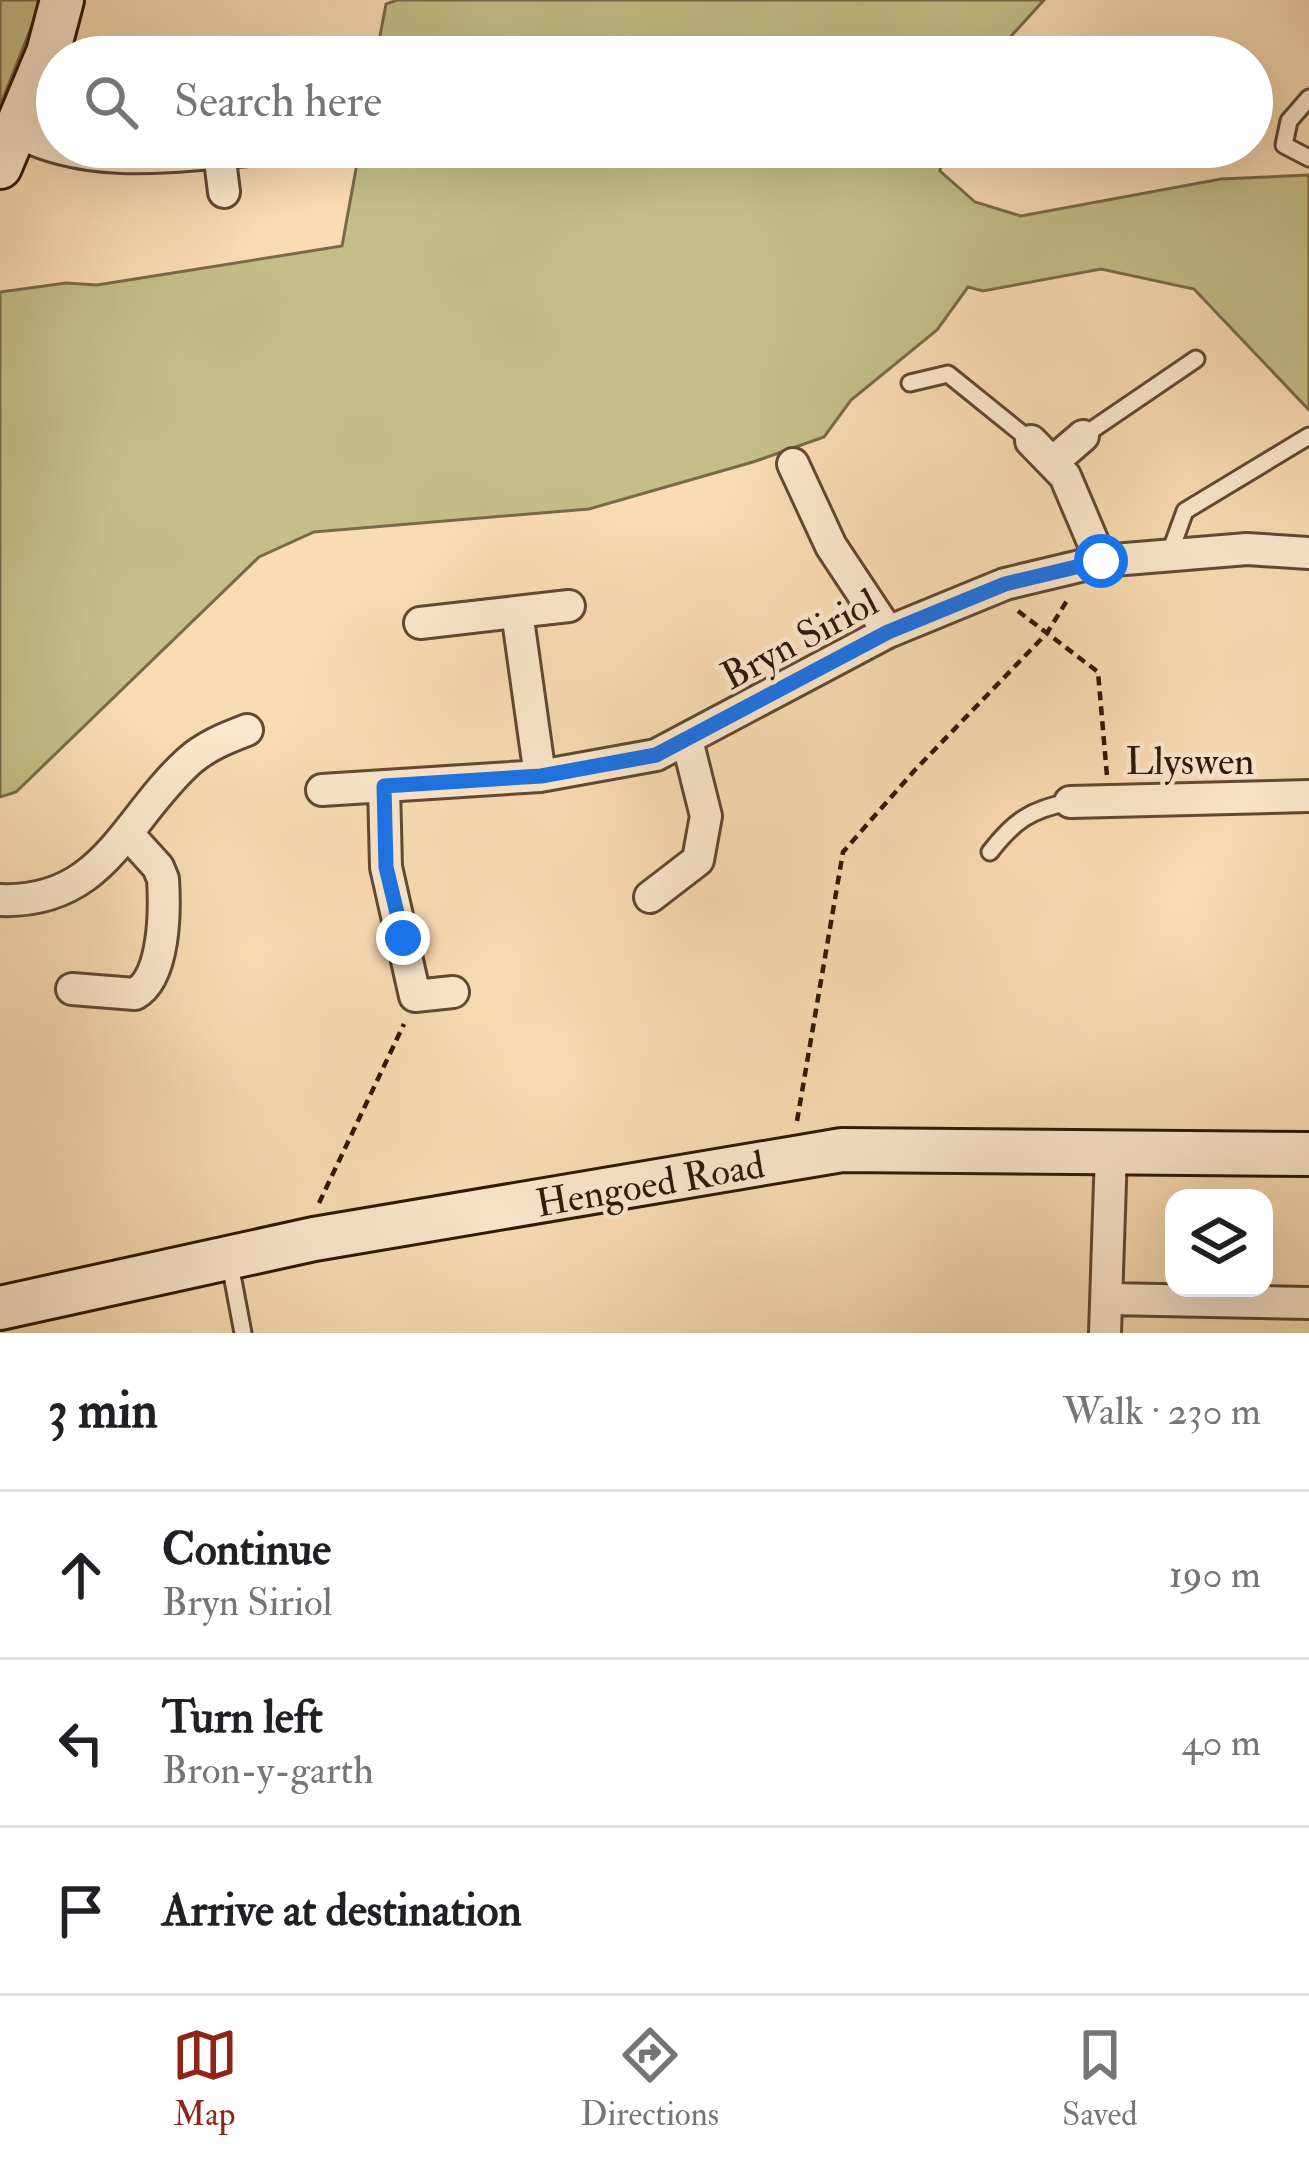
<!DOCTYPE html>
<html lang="en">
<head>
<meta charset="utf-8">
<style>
  :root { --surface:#fff; --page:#f2f2f2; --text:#202124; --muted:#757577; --line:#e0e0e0; --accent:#8f2418 }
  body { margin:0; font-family:"IM FELL Double Pica",serif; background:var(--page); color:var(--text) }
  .controls { position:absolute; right:36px; bottom:36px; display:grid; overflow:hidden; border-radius:24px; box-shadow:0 12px 48px #0002 }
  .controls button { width:108px; height:108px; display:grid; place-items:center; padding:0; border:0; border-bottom:3px solid var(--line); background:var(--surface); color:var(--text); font:60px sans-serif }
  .stop { position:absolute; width:36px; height:36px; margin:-27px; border:9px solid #1a73e8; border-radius:50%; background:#fff }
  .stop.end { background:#1a73e8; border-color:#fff; box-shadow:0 3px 12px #0008 }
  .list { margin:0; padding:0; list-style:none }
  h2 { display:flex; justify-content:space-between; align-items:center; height:156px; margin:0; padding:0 48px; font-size:51px }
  h2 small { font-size:39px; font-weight:400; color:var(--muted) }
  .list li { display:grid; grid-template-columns:78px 1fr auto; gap:36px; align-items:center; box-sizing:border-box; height:168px; padding:0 48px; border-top:3px solid var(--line) }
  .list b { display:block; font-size:45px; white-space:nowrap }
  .list p { margin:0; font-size:39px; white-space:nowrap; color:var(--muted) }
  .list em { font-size:39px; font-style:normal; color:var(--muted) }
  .icon { flex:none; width:66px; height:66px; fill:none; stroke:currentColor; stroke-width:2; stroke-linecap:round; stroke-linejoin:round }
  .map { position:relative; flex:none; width:1309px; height:1333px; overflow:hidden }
  .search { position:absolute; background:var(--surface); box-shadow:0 12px 48px #0002; left:36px; right:36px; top:36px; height:132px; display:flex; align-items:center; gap:30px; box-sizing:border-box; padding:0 42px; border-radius:66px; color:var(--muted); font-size:45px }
  .sheet { height:660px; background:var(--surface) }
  nav { display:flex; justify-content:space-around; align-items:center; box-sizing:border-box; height:168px; border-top:3px solid var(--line); background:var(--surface); font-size:33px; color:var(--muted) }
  nav a { display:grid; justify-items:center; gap:6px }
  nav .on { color:var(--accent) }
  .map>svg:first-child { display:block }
  .green { fill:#c5be88; stroke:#7a6a48; stroke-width:3 }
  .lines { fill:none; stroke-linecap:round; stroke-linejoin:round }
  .lane-casing { stroke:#614832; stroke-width:21 }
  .street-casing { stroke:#614832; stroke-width:36 }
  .secondary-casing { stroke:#2e1707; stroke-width:48 }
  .path { stroke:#2e1707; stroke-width:4.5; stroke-dasharray:9 6; stroke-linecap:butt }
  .lane { stroke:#fce8ce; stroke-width:15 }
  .street { stroke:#fce8ce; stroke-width:30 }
  .secondary { stroke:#fce8ce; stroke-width:42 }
  .route { stroke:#1a73e8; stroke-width:15 }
  .labels { text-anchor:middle; stroke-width:9; stroke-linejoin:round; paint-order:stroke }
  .street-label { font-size:39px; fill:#2e1707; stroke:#fce8ce }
</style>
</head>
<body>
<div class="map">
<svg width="1309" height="1333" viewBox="0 0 1309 1333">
  <rect width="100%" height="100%" fill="#fadcb4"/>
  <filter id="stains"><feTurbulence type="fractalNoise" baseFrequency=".00167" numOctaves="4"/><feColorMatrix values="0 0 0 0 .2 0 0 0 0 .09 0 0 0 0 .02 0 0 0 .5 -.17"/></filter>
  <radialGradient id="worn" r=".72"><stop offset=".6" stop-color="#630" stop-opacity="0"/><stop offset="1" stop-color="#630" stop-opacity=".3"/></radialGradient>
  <path class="green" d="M0,0H42L0,106Z
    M397,0H1044L992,57H376L386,4Z
    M360,147H944L940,171L975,202L1021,216L1221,179L1309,175V410L1194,289L1101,269L983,291L968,287L937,330L851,400L824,437L753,462L589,509L314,532L259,557L16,792L0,797V292L66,283L97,285L342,246Z"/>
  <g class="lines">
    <g class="lane-casing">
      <path id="lane" d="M1309,98L1289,121L1284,145L1309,158
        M910,383L948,374L1031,441
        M1083,436L1196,359
        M1169,555L1185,511L1309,436
        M990,852C1014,821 1031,809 1070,802
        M229,1259L243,1333"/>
    </g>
    <g class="street-casing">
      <path id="street" d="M18,132C88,169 171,156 248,150
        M219,152L224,192
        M1031,441L1065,476L1101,561
        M1054,461L1083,436
        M793,464L831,546L888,632
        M517,612L540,776
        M420,623L569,606
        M384,786L386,867L415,996L453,992
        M322,790L540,776L656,755L888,632L1005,584L1101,561L1247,549L1309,553
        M1070,802L1309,796
        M650,897L698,860L706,816L687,740
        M0,900C104,904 124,820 189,761C206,746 226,738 247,730
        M72,989L135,994C165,977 165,910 163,879L158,867L128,834
        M1109,1299L1309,1303
        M1105,1333L1111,1152"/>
    </g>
    <g class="secondary-casing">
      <path id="secondary" d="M0,167L48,53L62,0
        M0,1308L314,1239L842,1150L1309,1154"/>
    </g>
    <path class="path" d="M1018,611L1098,672L1107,776
      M797,1121L843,852L914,771L1047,633L1068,599
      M319,1203L404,1024"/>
    <use href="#lane" class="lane"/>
    <use href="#street" class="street"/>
    <use href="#secondary" class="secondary"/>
  </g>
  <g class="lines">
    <path class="route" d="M403,938L386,867L384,786L541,776L656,755L888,632L1005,584L1101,561"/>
  </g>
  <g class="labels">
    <g class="street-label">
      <text transform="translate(799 638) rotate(-28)" y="14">Bryn Siriol</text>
      <text x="1190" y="774">Llyswen</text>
      <text transform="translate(650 1183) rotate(-10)" y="14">Hengoed Road</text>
    </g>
  </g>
  <rect width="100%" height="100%" filter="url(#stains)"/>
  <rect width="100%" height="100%" fill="url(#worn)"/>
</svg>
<div class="controls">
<button><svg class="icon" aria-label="layers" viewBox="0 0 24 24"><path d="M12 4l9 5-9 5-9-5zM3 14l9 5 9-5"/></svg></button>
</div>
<div class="stop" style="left:1101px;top:561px"></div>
<div class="stop end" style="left:403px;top:938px"></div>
<div class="search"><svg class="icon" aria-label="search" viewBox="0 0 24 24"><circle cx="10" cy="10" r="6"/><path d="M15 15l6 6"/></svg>Search here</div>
</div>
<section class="sheet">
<h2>3 min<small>Walk · 230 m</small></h2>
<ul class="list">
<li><svg class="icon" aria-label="ahead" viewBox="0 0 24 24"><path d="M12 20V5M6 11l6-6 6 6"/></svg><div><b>Continue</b><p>Bryn Siriol</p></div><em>190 m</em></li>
<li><svg class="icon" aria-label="left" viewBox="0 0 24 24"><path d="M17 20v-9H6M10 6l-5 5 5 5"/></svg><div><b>Turn left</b><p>Bron-y-garth</p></div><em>40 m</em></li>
<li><svg class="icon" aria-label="arrive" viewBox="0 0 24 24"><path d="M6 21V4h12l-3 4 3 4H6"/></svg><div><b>Arrive at destination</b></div></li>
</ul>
</section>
<nav>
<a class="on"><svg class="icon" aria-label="map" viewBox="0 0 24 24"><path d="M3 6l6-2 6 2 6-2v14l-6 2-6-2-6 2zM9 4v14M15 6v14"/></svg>Map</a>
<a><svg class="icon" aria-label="directions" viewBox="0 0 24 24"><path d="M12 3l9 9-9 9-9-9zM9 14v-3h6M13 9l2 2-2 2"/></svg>Directions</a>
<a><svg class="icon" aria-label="saved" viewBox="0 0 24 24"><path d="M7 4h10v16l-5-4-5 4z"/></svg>Saved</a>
</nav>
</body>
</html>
